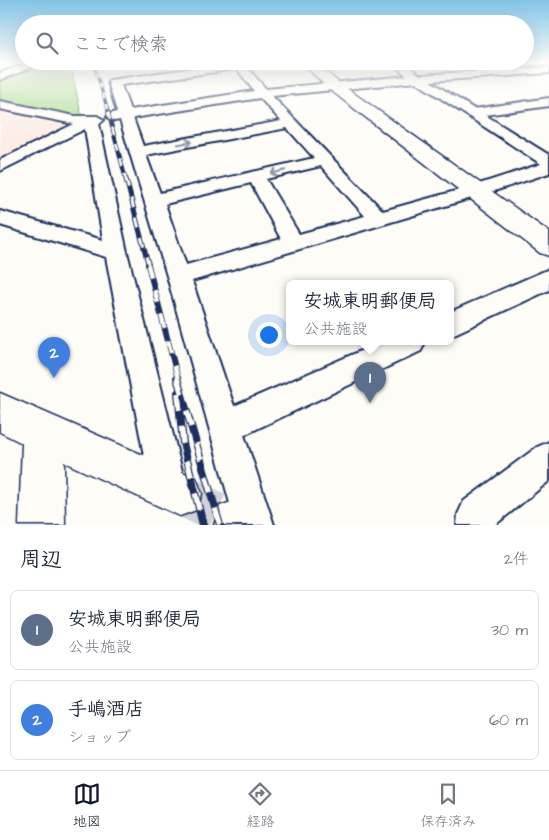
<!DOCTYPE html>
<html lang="ja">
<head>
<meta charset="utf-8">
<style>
  :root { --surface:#fff; --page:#f2f2f3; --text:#1f2937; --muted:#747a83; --line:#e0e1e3; --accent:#111827 }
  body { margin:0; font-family:"Architects Daughter","Klee One",sans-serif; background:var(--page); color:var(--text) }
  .you { position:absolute; left:268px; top:334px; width:18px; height:18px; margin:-12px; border:4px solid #fff; border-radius:50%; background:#1a73e8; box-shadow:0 0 0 8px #1a73e833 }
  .badge { display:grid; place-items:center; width:32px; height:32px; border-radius:50%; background:var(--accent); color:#fff; font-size:16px; font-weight:700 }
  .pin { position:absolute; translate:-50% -41px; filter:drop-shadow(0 1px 2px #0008) }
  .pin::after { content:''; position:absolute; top:26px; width:18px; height:15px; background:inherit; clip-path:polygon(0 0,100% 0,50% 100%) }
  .popup { position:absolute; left:286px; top:280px; width:168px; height:65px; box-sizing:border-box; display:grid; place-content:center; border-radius:8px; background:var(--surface); filter:drop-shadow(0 1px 4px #0005); font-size:16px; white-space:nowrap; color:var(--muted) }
  .popup b { font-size:19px; color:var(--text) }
  .popup::after { content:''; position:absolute; left:50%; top:100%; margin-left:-10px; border:10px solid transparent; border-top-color:var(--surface) }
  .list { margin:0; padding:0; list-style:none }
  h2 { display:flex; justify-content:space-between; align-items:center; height:65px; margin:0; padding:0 20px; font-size:21px }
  h2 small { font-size:16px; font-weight:400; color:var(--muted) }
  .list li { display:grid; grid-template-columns:32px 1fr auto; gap:15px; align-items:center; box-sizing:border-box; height:80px; margin:0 10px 10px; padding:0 10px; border:1px solid var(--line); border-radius:8px }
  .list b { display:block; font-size:19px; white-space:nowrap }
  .list p { margin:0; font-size:16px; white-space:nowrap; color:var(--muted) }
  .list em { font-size:16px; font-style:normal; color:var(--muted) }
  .icon { flex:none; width:28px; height:28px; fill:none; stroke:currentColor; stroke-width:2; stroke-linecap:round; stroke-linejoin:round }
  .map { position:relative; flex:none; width:549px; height:525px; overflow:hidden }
  .search { position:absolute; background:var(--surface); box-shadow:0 5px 20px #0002; left:15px; right:15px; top:15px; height:55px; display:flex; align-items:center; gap:12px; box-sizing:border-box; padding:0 18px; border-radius:28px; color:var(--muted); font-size:19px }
  .sheet { height:245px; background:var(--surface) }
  nav { display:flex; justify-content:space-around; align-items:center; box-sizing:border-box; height:70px; border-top:1px solid var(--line); background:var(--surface); font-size:14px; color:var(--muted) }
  nav a { display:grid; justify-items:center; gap:2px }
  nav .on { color:var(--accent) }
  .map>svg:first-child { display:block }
  .built { fill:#fcede7 }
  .green { fill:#b2dd9b; stroke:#66867c }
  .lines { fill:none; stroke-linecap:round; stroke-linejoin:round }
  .tertiary-tunnel { stroke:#d0d3d8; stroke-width:41; stroke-dasharray:41 21; stroke-linecap:butt }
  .minor-casing { stroke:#1b2f5e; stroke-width:4 }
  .tertiary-casing { stroke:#1b2f5e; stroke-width:3 }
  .minor { fill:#fdfcf7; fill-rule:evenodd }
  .tertiary { fill:#fdfcf7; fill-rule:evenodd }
  .rail-far4-casing { stroke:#1b2f5e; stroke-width:3 }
  .rail-far3-casing { stroke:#1b2f5e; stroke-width:4 }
  .rail-far2-casing { stroke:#1b2f5e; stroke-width:5 }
  .rail-far1-casing { stroke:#1b2f5e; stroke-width:6 }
  .rail-casing { stroke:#1b2f5e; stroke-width:8 }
  .rail-far4 { stroke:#fdfcf7; stroke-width:2; stroke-dasharray:5.5; stroke-linecap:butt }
  .rail-far3 { stroke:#fdfcf7; stroke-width:2.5; stroke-dasharray:8; stroke-linecap:butt }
  .rail-far2 { stroke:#fdfcf7; stroke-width:3; stroke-dasharray:10; stroke-linecap:butt }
  .rail-far1 { stroke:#fdfcf7; stroke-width:4.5; stroke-dasharray:13; stroke-linecap:butt }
  .rail { stroke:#fdfcf7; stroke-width:5.5; stroke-dasharray:17; stroke-linecap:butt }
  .oneway { stroke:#8c96aa }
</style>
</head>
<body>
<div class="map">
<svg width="549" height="525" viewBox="0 0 549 525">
  <rect width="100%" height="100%" fill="#fdfcf7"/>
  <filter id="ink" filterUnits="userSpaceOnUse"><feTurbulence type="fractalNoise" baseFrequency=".02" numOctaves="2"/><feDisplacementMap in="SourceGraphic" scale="10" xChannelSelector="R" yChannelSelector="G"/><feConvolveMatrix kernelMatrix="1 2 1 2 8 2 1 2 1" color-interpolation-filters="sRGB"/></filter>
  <g filter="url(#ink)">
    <path class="built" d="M0,109L75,126L0,162Z"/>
    <path class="green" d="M51,62H70L81,114L75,116L0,99V81Z"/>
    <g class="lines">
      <path class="tertiary-tunnel" d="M180,494L237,523"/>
      <g class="minor-casing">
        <path id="minor" d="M31,62H45L0,80V73Z
          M235,62H245V65L266,89L407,76L391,62H403L420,75L549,67V73L430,81L474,109L549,98V106L485,115L549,155V173L482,195L192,281L234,406L381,342H425L421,351L244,435L274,525H236L167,276L120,120L114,121L107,117L109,114L117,112L108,82L110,80ZM237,69L254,91L130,110L121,85ZM416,82L541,164L470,187L383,211L272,96ZM260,98L281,121L143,146L133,118ZM287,128L314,158L160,193L146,155ZM321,166L365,216L299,234L266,179ZM251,183L281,239L186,265L165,204Z
          M0,101L75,116H97L104,120L99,124L127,252L186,487L181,500L168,505L155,500L150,487L106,257L0,225V211L103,240L85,129L0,171V160L74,124L0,109Z
          M549,269V290L450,336V312Z
          M549,442V481L495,525H457L458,514L464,501L537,447Z"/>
      </g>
      <g class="tertiary-casing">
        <path id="tertiary" d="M301,62H315L338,82L549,232V256L540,253L328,88Z
          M0,393L196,478L202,494L196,510L180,516L64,462L65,525H19L22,443L0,432Z
          M237,500L257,508L263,525H214L220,506Z"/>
      </g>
      <use href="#minor" class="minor"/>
      <use href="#tertiary" class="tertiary"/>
      <g class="rail-far4-casing">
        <path id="rail-far4" d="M93,62L109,114"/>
      </g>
      <g class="rail-far3-casing">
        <path id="rail-far3" d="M108,112L126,180"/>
      </g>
      <g class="rail-far2-casing">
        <path id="rail-far2" d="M126,179L149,267"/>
      </g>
      <g class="rail-far1-casing">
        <path id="rail-far1" d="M148,265L178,379"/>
      </g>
      <g class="rail-casing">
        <path id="rail" d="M177,378L220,525
          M178,393L183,443L203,525"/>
      </g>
      <use href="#rail-far4" class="rail-far4"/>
      <use href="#rail-far3" class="rail-far3"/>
      <use href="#rail-far2" class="rail-far2"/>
      <use href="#rail-far1" class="rail-far1"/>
      <use href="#rail" class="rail"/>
    </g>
    <defs><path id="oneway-shaft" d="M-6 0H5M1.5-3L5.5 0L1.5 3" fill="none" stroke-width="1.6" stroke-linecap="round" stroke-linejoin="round" transform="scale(1.25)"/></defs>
    <g class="oneway">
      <use href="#oneway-shaft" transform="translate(185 143) rotate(-11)"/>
      <use href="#oneway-shaft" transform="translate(278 172) rotate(167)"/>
    </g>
  </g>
  <linearGradient id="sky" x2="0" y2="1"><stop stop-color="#82c4e5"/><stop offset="0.46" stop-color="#fefefb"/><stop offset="1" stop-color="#fefefb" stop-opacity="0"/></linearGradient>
  <rect width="549" height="135" fill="url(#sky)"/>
</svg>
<div class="you"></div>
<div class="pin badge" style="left:370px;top:403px;background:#5c6f8a">1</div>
<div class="popup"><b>安城東明郵便局</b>公共施設</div>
<div class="pin badge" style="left:54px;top:378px;background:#3f7fe0">2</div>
<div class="search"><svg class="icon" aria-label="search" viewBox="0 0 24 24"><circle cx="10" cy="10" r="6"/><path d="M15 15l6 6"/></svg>ここで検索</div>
</div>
<section class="sheet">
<h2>周辺<small>2件</small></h2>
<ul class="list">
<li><span class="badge" style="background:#5c6f8a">1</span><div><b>安城東明郵便局</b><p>公共施設</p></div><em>30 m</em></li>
<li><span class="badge" style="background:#3f7fe0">2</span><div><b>手嶋酒店</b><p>ショップ</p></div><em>60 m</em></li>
</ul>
</section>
<nav>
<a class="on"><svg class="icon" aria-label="map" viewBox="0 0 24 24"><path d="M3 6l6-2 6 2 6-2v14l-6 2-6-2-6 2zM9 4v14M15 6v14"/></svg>地図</a>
<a><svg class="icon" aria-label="directions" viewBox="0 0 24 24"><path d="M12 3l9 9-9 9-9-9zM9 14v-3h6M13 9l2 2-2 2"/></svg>経路</a>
<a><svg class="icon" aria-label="saved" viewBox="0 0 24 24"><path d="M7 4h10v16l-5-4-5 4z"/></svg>保存済み</a>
</nav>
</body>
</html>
